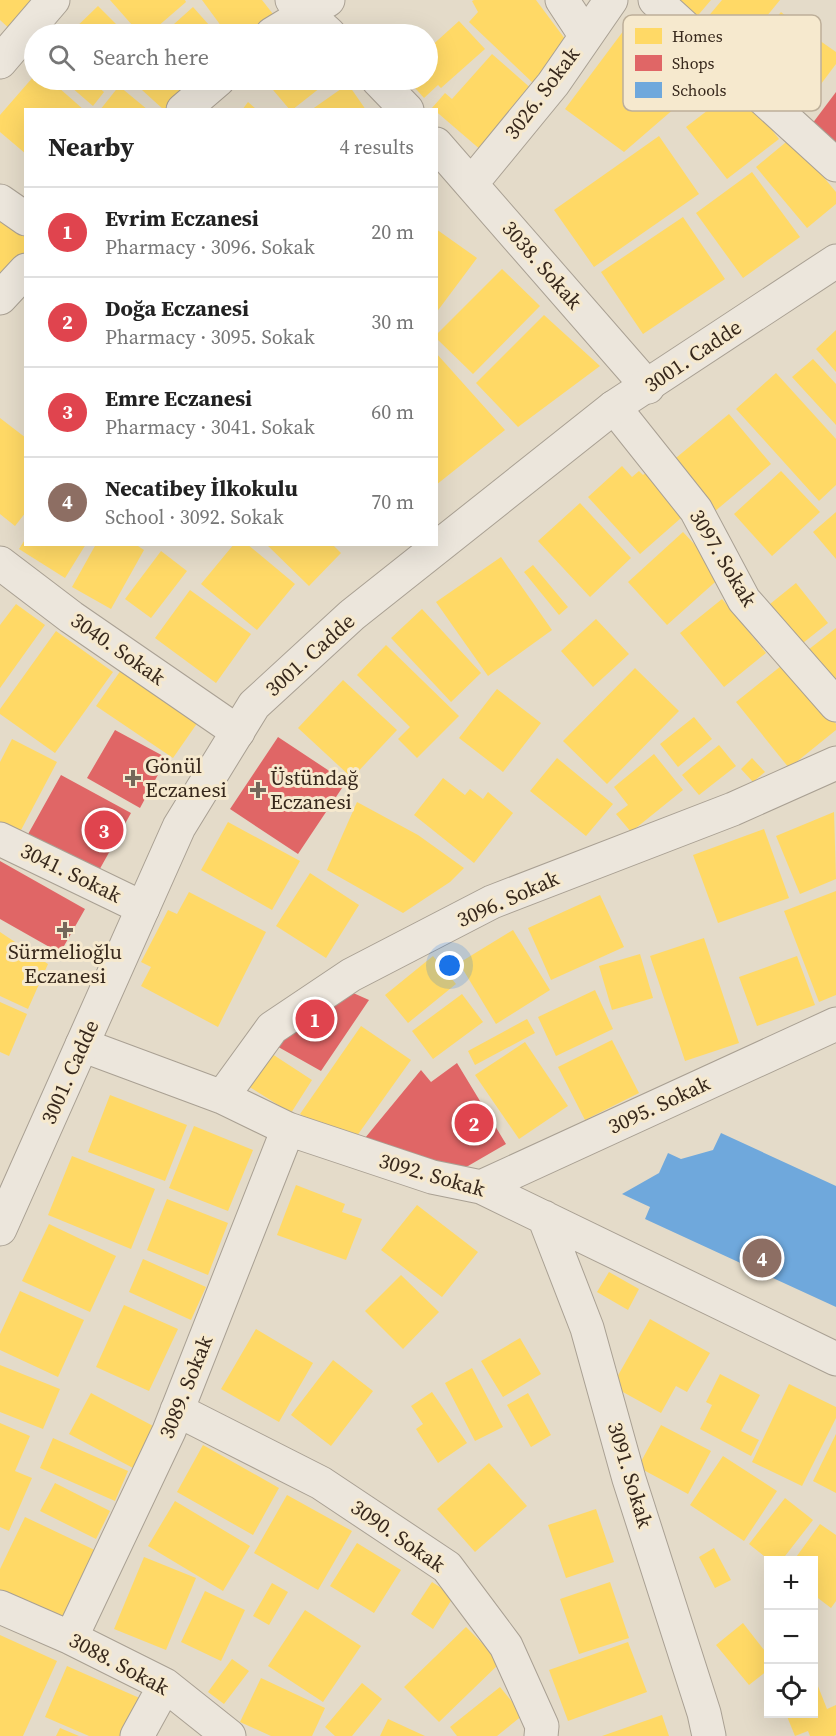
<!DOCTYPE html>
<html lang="en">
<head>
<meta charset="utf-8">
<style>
  :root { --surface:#fff; --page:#f6f6f6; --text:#222; --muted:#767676; --line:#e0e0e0; --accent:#111827 }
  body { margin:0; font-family:"Source Serif 4",serif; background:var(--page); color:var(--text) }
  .controls { position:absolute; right:18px; bottom:18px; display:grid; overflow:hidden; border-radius:0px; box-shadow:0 6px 24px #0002 }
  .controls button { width:54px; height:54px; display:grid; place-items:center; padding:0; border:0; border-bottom:2px solid var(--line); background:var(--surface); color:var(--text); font:30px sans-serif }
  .you { position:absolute; left:450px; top:966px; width:21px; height:21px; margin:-15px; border:4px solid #fff; border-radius:50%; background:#1a73e8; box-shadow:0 0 0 9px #1a73e833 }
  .badge { display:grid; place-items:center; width:39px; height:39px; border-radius:50%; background:var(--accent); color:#fff; font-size:20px; font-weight:700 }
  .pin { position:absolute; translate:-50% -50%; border:3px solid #fff; box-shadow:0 2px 6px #0006 }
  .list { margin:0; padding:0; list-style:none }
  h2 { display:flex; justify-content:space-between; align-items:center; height:78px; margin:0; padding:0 24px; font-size:26px }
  h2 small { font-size:20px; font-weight:400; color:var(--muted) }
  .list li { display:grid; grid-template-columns:39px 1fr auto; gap:18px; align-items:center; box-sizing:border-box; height:90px; padding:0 24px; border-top:2px solid var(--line) }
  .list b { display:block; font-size:22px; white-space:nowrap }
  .list p { margin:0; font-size:20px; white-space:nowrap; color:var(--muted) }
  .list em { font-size:20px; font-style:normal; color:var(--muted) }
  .icon { flex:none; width:33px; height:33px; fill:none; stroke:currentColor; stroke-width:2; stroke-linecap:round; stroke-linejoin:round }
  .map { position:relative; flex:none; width:836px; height:1736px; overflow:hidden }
  .search { position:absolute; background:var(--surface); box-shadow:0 6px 24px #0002; left:24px; top:24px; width:414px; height:66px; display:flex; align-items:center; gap:15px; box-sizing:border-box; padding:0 21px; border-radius:33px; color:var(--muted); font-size:22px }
  .panel { position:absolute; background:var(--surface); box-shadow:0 6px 24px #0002; left:24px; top:108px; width:414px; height:438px; border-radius:0px }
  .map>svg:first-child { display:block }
  .homes { fill:#ffd966 }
  .shops { fill:#e06666 }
  .schools { fill:#6fa8dc }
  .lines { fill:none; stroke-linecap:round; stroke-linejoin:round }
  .minor-casing { stroke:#a9a093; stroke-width:35 }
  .tertiary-casing { stroke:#a9a093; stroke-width:35 }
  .minor { stroke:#ece6dc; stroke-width:33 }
  .tertiary { stroke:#ece6dc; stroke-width:33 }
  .poi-dot { fill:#746759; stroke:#f6e9ce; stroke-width:2 }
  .labels { text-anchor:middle; stroke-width:6; stroke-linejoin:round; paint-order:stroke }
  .street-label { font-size:21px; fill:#37281c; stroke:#f6e9ce }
  .poi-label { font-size:21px; fill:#37281c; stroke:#f6e9ce; text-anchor:start }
  .key { fill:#f6e9ce; stroke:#bdaf99; stroke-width:1.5 }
  .key-label { font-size:16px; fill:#37281c }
</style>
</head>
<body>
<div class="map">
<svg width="836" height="1736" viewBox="0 0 836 1736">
  <rect width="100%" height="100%" fill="#e4dbc9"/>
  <path class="homes" d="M0,0H39L12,31L0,20Z
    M110,0H185L186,2L149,34H140Z
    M202,0H262L273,14L247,34H227Z
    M474,0H536L565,39L533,83L469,22L478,12L472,1Z
    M670,0H711L694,20Z
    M722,0H780L736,54L701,25Z
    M98,6L126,34H69Z
    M193,7L217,34H183L174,24Z
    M781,12L808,35L774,77L746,54Z
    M459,21L485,49L441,88L438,85L424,98L408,80H428V49Z
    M630,22L705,82L624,152L565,109Z
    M816,38L836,52V64L806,104L780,85Z
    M492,54L534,91L482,151L432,108L445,93L452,99Z
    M34,76V80H50L84,110H26V154L0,132V115Z
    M63,80H90L104,92L93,106Z
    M131,80H204L177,110H164Z
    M274,80H330L292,110H290L268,84Z
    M348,84L366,110H311Z
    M119,86L148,110H100Z
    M738,87L779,139L727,179L686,127Z
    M248,102L257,110H242Z
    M659,136L699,194L594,267L554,210Z
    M791,138L836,192V204L807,228L756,167Z
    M752,172L800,237L743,278L696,213Z
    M0,215L26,234V251L3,281L0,279Z
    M683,217L725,279L643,334L601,272Z
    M436,229L477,258L436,313Z
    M502,269L540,306L473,374L436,338V335Z
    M544,315L600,366L518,427L476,383Z
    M836,330V372L816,349Z
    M436,353L505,430L436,485Z
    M813,359L836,384V425L792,377Z
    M776,373L836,439V485L819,501L736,409Z
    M729,414L771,464L714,512L671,462Z
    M0,418L26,438V512L15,526L0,514Z
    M622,466L632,477L639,471L643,475L651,469L689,511L640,554L588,497Z
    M781,471L820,512L772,556L734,514Z
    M580,503L631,558L590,597L538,541Z
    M836,512V559L813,532Z
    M683,532L723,575L667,625L628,582Z
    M26,538V544H86L65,578L19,549Z
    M96,544H135L144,550L111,609L72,587Z
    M234,544H247L295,584L257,630L201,584Z
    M266,544H332L341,553L309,586Z
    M161,551L187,571L151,618L125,599Z
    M501,557L552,630L488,676L436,602Z
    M533,565L568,607L559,615L524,572Z
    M796,583L828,623L798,647L760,612Z
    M190,590L251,634L216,683L155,638Z
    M722,599L766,653L724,687L680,633Z
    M16,604L45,625L0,688V625Z
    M422,609L481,673L451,702L391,638Z
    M596,619L629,654L593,687L561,651Z
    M836,628V685L808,650Z
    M56,631L113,672L55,753L0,714V709Z
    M386,645L459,716L417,758L398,739L410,727L357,675Z
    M786,662L836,724V730L789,768L736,702Z
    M635,668L679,711L607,784L563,741Z
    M121,670L198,722L173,758L96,706Z
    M343,680L397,730L352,778L298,728Z
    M497,689L541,723L503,772L459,738Z
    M694,717L712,739L678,767L660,744Z
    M12,739L57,762L20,832L0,822V762Z
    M719,745L736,766L699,795L682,775Z
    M654,754L683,790L631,832L616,814L628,805L614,787Z
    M557,758L613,804L586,836L530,791Z
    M752,758L765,772L753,782L741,769Z
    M443,778L465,795L470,789L483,799L488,792L513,813L474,863L414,815Z
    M357,802L418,835L464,868L450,882L403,913L327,870Z
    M834,812L836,879L800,894L776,836Z
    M228,822L300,861L272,910L201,870Z
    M764,829L789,898L718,923L693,855Z
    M310,873L359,905L326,958L276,926Z
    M836,891V995L819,1002L784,911Z
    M189,892L266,932L218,1027L141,986L151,967L141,962L168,910L177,914Z
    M600,895L624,947L551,980L528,928Z
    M513,930L550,990L496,1024L459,963Z
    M0,932L48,964L28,1009L0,996Z
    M704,938L739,1043L685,1061L650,956Z
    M640,954L653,998L612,1010L599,966Z
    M433,956L456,984L408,1023L385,995Z
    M797,956L815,1005L757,1026L739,977Z
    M595,990L613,1029L556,1056L538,1017Z
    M462,994L483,1022L433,1059L412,1031Z
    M0,1002L27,1014L9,1056L0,1052Z
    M527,1019L535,1033L475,1065L468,1051Z
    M361,1026L411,1060L354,1140L335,1138L300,1114Z
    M612,1040L639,1093L585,1120L558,1067Z
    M525,1042L568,1106L519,1139L475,1075Z
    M266,1050L312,1080L291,1113L245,1084Z
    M110,1095L187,1125L165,1181L88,1152Z
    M194,1126L253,1150L228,1211L169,1188Z
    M72,1156L155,1189L131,1249L48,1215Z
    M296,1185L345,1204L342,1212L362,1219L346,1260L277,1235Z
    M167,1199L228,1223L208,1275L147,1250Z
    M417,1205L478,1252L442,1297L381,1250Z
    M49,1224L116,1256L90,1312L22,1281Z
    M143,1259L206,1287L191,1320L129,1292Z
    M609,1272L639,1289L628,1310L597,1292Z
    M401,1275L439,1312L403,1349L365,1311Z
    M20,1291L84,1320L58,1377L0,1350V1334Z
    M124,1305L178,1329L149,1391L96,1367Z
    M650,1319L710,1353L687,1392L676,1386L661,1413L612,1386Z
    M256,1329L313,1363L279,1422L221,1389Z
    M520,1338L541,1374L503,1397L481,1361Z
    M333,1360L373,1391L331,1446L291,1415Z
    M0,1365L60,1389L43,1429L0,1412Z
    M472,1368L503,1427L475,1441L445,1383Z
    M720,1374L760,1395L741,1431L759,1440L751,1456L700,1429L712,1405L706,1402Z
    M789,1384L836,1407V1418L802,1486L752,1462Z
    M432,1392L467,1443L438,1463L416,1429L423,1424L411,1406Z
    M91,1393L155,1427L133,1468L69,1434Z
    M528,1393L551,1435L531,1447L507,1405Z
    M0,1423L30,1436L15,1471L32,1478L9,1531L0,1527Z
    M661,1425L711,1451L688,1494L638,1467Z
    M836,1434V1493L813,1481Z
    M53,1438L128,1471L115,1501L40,1468Z
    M203,1445L279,1488L253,1535L177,1492Z
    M723,1456L777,1491L744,1541L690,1505Z
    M489,1463L527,1506L475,1552L437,1509Z
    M55,1483L110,1511L96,1539L40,1511Z
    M287,1495L352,1531L318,1590L254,1553Z
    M785,1498L813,1520L782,1560H769L749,1544Z
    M175,1501L250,1546L223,1591L148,1546Z
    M596,1509L614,1562L566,1578L548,1525Z
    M25,1517L101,1553L67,1623L0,1591V1569Z
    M820,1524L836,1535V1601L831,1608L814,1595V1560H794Z
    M357,1543L401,1570L374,1613L330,1586Z
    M714,1548L731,1580L715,1588L699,1557Z
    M144,1557L196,1578L166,1650L114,1629Z
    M432,1582L454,1596L433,1629L411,1614Z
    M610,1582L629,1638L579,1654L560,1599Z
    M272,1583L288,1592L269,1625L253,1616Z
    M205,1591L245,1610L221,1661L181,1642Z
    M305,1610L361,1646L323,1702L268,1666Z
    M743,1623L768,1655V1670L749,1685L716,1645Z
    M466,1627L501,1662L439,1722L404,1687Z
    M0,1635L57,1661L23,1736H0Z
    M628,1642L647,1692L568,1721L549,1670Z
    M232,1659L249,1671L224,1704L208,1692Z
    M67,1666L144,1700L129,1736H89L45,1717Z
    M814,1676L827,1709L836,1705V1735L834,1736H810L808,1731L795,1736L786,1714H814Z
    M261,1678L325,1708L312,1736H271L240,1722Z
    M362,1683L382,1699L352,1736H335L325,1727Z
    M500,1687L523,1715L497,1736H457L450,1727Z
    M662,1715L669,1736H602Z
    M388,1719L425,1736H380Z
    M60,1728L79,1736H56Z"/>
  <path class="shops" d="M836,92V142L812,124Z
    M115,730L167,758L140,808L87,778Z
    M278,737L346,782L298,854L230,809Z
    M61,775L131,813L97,874L27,836Z
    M0,861L85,909L60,953L0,919Z
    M351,992L369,1000L321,1071L273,1044Z
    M457,1063L506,1144L468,1166L450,1168L365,1138L421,1070L431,1082Z"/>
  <path class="schools" d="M721,1133L836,1186V1307L645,1219L650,1207L622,1194L659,1173L668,1153L681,1159L713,1150Z"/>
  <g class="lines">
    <g class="minor-casing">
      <path id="minor" d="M292,0L329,34
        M562,0L585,35
        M655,0L836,165
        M272,34L328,0
        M0,62L53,0
        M378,80L407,110
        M183,110L218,80
        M436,144L648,387
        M471,184L553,84L611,0
        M0,201L26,219
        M0,298L26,270
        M614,407L696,510L744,600L836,705
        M0,563L71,617L238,732
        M0,839L143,908
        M82,1045L222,1097L288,1129L432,1177L481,1187L836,1359
        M222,1097L272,1028L351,975L492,902L733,809L836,763
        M481,1187L836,1024
        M544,1217L587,1328L629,1479L704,1713L709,1736
        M177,1410L321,1483L447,1567L506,1646L542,1726L541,1736
        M0,1607L71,1638L165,1685L229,1736
        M71,1638L169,1431L288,1129
        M137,1736L165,1685"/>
    </g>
    <g class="tertiary-casing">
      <path id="tertiary" d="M0,1229L179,827L254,705L352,615L614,407L836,261"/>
    </g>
    <use href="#minor" class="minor"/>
    <use href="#tertiary" class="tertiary"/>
  </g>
  <g class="poi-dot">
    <path d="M130 769h6v6h6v6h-6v6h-6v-6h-6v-6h6z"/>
    <path d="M255 781h6v6h6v6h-6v6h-6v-6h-6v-6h6z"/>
    <path d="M62 921h6v6h6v6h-6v6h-6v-6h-6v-6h6z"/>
  </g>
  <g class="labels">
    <g class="street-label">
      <text transform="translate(542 93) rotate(-53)" y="7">3026. Sokak</text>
      <text transform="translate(542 265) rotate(49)" y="7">3038. Sokak</text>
      <text transform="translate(693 356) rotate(-34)" y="7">3001. Cadde</text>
      <text transform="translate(723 558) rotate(59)" y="7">3097. Sokak</text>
      <text transform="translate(118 649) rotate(35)" y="7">3040. Sokak</text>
      <text transform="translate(310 655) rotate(-42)" y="7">3001. Cadde</text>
      <text transform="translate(71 873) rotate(26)" y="7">3041. Sokak</text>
      <text transform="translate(508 899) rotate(-24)" y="7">3096. Sokak</text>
      <text transform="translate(70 1072) rotate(-66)" y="7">3001. Cadde</text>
      <text transform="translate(659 1105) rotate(-25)" y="7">3095. Sokak</text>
      <text transform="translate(432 1175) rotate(16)" y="7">3092. Sokak</text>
      <text transform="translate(186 1387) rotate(-68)" y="7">3089. Sokak</text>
      <text transform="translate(630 1475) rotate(73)" y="7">3091. Sokak</text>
      <text transform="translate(398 1536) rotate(35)" y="7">3090. Sokak</text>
      <text transform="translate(119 1664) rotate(28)" y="7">3088. Sokak</text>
    </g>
    <g class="poi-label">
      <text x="145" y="773">Gönül<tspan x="145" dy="24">Eczanesi</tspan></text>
      <text x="270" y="785">Üstündağ<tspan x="270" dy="24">Eczanesi</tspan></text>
      <text x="65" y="959" text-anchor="middle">Sürmelioğlu<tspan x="65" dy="24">Eczanesi</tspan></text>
    </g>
  </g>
  <rect x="623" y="15" width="198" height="96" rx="9" class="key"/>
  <rect x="635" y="28" width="27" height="16" fill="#ffd966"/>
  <rect x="635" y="55" width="27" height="16" fill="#e06666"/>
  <rect x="635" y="82" width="27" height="16" fill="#6fa8dc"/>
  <g class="key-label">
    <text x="672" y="42">Homes</text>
    <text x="672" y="69">Shops</text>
    <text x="672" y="96">Schools</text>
  </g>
</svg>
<div class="controls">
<button>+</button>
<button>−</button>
<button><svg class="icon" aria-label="locate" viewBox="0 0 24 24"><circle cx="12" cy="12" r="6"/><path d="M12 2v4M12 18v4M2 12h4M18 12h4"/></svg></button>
</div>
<div class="you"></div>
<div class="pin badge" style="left:315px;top:1019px;background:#e0444e">1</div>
<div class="pin badge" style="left:474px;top:1123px;background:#e0444e">2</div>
<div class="pin badge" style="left:104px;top:830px;background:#e0444e">3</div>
<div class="pin badge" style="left:762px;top:1258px;background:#8d6e63">4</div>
<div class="search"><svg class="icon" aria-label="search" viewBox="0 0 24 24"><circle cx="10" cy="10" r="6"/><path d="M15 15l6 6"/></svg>Search here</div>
<section class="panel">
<h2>Nearby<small>4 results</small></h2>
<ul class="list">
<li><span class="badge" style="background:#e0444e">1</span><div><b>Evrim Eczanesi</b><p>Pharmacy · 3096. Sokak</p></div><em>20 m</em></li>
<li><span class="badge" style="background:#e0444e">2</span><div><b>Doğa Eczanesi</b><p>Pharmacy · 3095. Sokak</p></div><em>30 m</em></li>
<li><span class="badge" style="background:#e0444e">3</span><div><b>Emre Eczanesi</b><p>Pharmacy · 3041. Sokak</p></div><em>60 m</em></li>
<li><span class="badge" style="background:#8d6e63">4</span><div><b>Necatibey İlkokulu</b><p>School · 3092. Sokak</p></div><em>70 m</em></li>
</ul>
</section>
</div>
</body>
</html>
